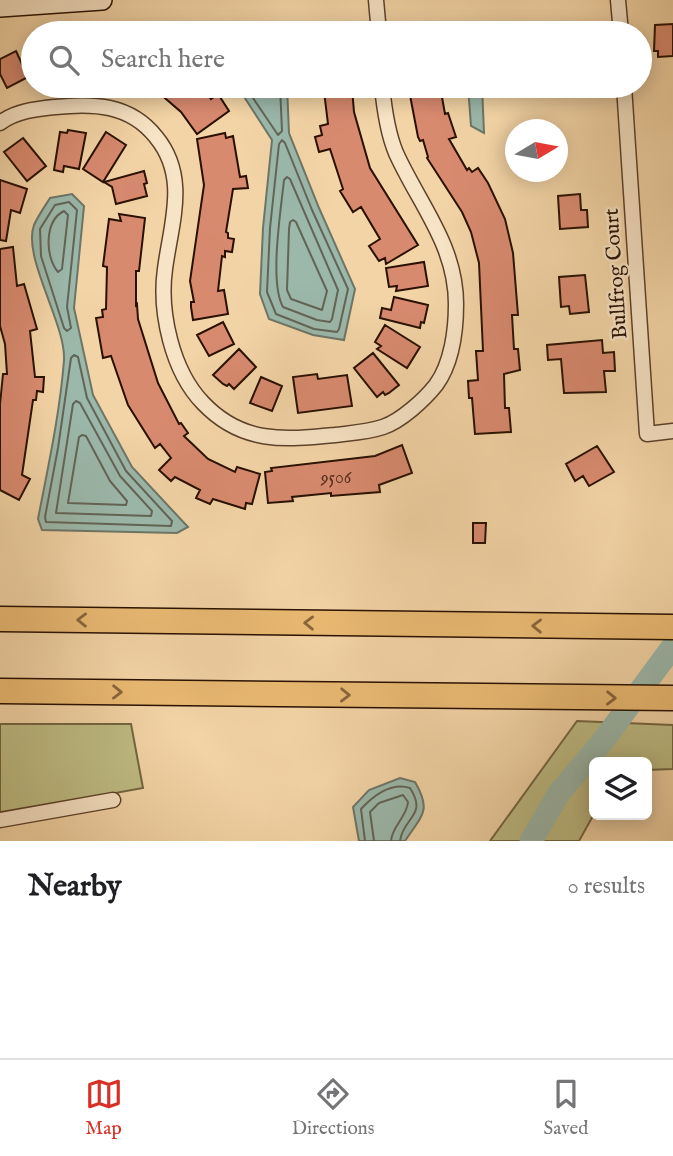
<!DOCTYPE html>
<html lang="en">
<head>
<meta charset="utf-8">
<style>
  :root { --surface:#fff; --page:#f2f2f2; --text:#202124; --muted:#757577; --line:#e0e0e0; --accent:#d93025 }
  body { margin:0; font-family:"IM FELL English",serif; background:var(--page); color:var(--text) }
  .controls { position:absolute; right:21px; bottom:21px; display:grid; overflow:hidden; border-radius:10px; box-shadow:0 4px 18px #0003 }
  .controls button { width:63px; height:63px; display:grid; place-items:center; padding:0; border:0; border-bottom:2px solid var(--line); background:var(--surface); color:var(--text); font:35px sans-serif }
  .compass { position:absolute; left:505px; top:119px; width:63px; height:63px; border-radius:50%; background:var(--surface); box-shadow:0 4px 18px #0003; rotate:80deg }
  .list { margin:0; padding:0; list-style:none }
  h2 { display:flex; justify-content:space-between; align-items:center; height:91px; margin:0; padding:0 28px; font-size:30px }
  h2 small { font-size:23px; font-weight:400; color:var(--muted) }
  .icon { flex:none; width:38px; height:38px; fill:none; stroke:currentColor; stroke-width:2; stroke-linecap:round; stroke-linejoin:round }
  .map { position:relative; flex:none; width:673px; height:841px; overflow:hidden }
  .search { position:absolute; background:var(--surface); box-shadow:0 4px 18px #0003; left:21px; right:21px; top:21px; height:77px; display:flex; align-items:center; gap:18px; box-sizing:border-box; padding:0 24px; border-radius:38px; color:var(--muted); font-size:26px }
  .sheet { height:217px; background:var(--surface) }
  nav { display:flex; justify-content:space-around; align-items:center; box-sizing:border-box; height:98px; border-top:2px solid var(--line); background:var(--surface); font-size:19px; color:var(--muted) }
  nav a { display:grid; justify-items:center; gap:4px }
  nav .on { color:var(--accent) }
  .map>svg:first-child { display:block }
  .green { fill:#bebc84; stroke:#746642; stroke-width:2 }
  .water { fill:#9bb8ab; stroke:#6d7567; stroke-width:2 }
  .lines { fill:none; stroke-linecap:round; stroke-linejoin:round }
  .shore { stroke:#626456; stroke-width:2 }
  .river { stroke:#9bb8ab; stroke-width:23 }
  .building { fill:#d88a6f; stroke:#291001; stroke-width:2 }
  .street-casing { stroke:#5c412a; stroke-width:17 }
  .secondary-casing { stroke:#291001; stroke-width:22 }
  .highway-casing { stroke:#291001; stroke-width:27 }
  .street { stroke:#f7e3c5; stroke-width:14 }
  .secondary { stroke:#f7e3c5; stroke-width:19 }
  .highway { stroke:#eaba73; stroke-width:24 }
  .oneway { stroke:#8a653a }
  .labels { text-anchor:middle; stroke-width:5; stroke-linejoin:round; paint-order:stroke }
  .number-label { font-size:18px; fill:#552e1c }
  .street-label { font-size:21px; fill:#291001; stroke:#f7e3c5 }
</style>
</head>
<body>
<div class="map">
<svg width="673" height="841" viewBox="0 0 673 841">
  <rect width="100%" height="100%" fill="#f3d4a6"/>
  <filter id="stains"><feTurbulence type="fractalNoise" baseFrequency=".00286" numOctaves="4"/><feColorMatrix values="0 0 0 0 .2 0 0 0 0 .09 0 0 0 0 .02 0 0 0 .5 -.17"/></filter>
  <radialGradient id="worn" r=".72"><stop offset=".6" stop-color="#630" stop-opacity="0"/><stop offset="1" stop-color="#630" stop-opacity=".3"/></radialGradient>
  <path class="green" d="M577,721L673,725V769L647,770V762H594V814L579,841H490Z
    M0,724H131L143,788L0,814Z"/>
  <path class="water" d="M242,86H287L289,133L319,208L355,289L344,340L313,335L269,319L260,294L263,228L272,140L241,92Z
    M468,86H482L484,133L471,126Z
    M72,194L84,206L74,308L93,395L132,467L188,527L177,533L42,530L38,519C48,467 60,413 64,360C66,324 22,257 34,225C38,216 45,206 50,198Z
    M400,778L415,782C432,811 422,815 405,841H359L353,807L369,790Z"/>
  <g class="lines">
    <path class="shore" d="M248,86L249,92L278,135L282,131L280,86
      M282,140L285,143L312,210L348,289L339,329L337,332L314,329L276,314L267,292L270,228L279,144Z
      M287,177L290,179L338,290L332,319L330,322L317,320L283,307C269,282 281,210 284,180Z
      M69,202L77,210L67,307L71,328L67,331L64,328L41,256L40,229L55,205Z
      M64,211L68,215L62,269L58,272C45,257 44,221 64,211Z
      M293,220L296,222L327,291L322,310L291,299L287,290L289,229L290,222Z
      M74,355L78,357L87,398L126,471L172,521L171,526L46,522L45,517L58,448L71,358Z
      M76,401L80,403L120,476L152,511L151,516L56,513L73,404Z
      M82,435L86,436L110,481L127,501L126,505L68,503L79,437Z
      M365,841L361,809C374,795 391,782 410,788C428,816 403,817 400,841
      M374,841L370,812L379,803L403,795L408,802C407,817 392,826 391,841"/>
    <path class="river" d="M531,841L559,793L603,741L673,646"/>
  </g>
  <path class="building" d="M673,24V56L658,57V51H654L655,25Z
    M16,51L28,77L7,88L0,74V59Z
    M151,86H202L211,99L218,94L229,111L197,134L181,112Z
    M440,86L445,114L448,113L456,137L449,139L467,170L469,168L472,172L478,168L488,183L505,219L513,253L518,315H512L514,349H518L520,370L504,374L505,408H509L511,432L475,434L472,398H469L468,381L478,380L476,351H483L479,263L471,232L462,212L427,158L428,157L423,140L420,141L418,137L409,90Z
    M352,88L354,112L370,168L418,245L386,264L385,258L379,261L369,246L380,239L361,207L353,212L340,191L343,189L330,149L319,152L315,137L322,135L320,126L328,124L324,91Z
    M68,130L86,133L79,169L64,166L63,172L54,170L60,132L67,133Z
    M106,132L126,145L103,182L83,169Z
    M225,133L226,138L233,136L240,177L246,176L248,188L233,189L226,232L228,233V238L234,239L232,252L225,251V257L222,256L218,291L224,290L228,314L193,320L191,307V302H194L190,281L204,185L197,139Z
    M23,138L46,166L27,181L4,152Z
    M144,171L147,183L144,184L147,196L116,204L112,187L104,182Z
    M0,180L27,189L20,213L11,210L6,241L0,240Z
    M580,194L581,210H587L588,227L560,229L558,196Z
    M119,214L145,218L139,271H136V305L137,304L138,319L158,383L179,424L181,423L188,433L184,436L208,459L235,472L237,467L260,474L252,504L246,503L245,509L213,499L210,504L196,498L200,490L175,477L171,481L159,470L171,458L160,444L155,448L128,405L111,356L103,358L96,318L103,317L102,310L106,309L107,267L103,266L109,219L121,221Z
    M13,247L17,286L24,284L37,329L30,331L35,377H44L43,392L37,391L36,400H33L22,475L30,479L19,500L0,490V404L3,374H7L5,344L0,326V249Z
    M424,262L428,286L396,291L397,286L389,287L386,268Z
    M585,275L589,312L570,314L569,306L561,307L559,277Z
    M394,297L428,305L424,323L421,322L420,328L380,318L382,308L391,310Z
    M223,322L234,344L209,356L197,335Z
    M385,325L420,347L407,368L377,349L381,346L375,342Z
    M602,340L603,353L614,352L615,371H604L606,392L564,393L561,359L548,360L547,345Z
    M239,349L256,367L234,389L229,384L227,386L223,384L213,375Z
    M373,353L399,385L389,393L385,395L383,392L377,397L354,368Z
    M317,374L318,379L347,375L352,406L298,413L293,377Z
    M261,377L282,386L272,411L250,403Z
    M402,445L412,473L379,485L380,492L331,496V493L292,497L293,501L268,503L265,472L272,471L271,468L375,456Z
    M597,446L614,472L589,486L583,476L575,481L566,464Z
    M473,523H486L485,543H473Z"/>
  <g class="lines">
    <g class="street-casing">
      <path id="street" d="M376,0L379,33
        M618,0L621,33
        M624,86L647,434L673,431
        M0,123C16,111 36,109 55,107C93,103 130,104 156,137C189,177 171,223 165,269C159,312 172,371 203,403C242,444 284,440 335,435C351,433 368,432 383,427C401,421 424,400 436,385C452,363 456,329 456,304C456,245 419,204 396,153C388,134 384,107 382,86
        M0,820L113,800"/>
    </g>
    <g class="secondary-casing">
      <path id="secondary" d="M0,7L102,0"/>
    </g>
    <g class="highway-casing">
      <path id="highway" d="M0,619L673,627
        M0,691L673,698"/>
    </g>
    <use href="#street" class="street"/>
    <use href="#secondary" class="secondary"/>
    <use href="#highway" class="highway"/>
  </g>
  <defs><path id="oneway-chevron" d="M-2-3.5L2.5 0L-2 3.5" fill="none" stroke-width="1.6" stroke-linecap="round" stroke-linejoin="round" transform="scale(1.75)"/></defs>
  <g class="oneway">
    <use href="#oneway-chevron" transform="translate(82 620) rotate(-179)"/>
    <use href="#oneway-chevron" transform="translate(309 623) rotate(-179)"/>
    <use href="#oneway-chevron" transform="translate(537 626) rotate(-179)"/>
    <use href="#oneway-chevron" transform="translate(117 692) rotate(1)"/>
    <use href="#oneway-chevron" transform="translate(345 695) rotate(1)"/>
    <use href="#oneway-chevron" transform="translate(611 698) rotate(1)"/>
  </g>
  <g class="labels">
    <g class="number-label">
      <text x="336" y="483">9506</text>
    </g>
    <g class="street-label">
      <text transform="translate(615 274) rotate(-94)" y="7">Bullfrog Court</text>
    </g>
  </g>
  <rect width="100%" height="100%" filter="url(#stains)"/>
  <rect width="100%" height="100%" fill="url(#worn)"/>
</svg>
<div class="controls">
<button><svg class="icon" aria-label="layers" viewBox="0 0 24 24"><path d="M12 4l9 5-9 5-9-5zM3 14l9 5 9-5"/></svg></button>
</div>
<svg class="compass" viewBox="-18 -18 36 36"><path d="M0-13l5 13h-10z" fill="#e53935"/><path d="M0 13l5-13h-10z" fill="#757577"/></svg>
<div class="search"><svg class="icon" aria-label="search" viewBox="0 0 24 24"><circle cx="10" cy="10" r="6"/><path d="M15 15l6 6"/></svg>Search here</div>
</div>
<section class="sheet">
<h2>Nearby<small>0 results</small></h2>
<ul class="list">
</ul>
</section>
<nav>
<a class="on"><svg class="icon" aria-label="map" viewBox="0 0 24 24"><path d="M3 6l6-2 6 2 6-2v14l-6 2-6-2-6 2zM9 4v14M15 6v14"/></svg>Map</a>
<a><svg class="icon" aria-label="directions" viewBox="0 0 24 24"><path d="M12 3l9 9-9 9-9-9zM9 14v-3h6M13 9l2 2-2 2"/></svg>Directions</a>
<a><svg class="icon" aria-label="saved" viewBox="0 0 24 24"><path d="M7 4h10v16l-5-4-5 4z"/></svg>Saved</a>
</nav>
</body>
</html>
